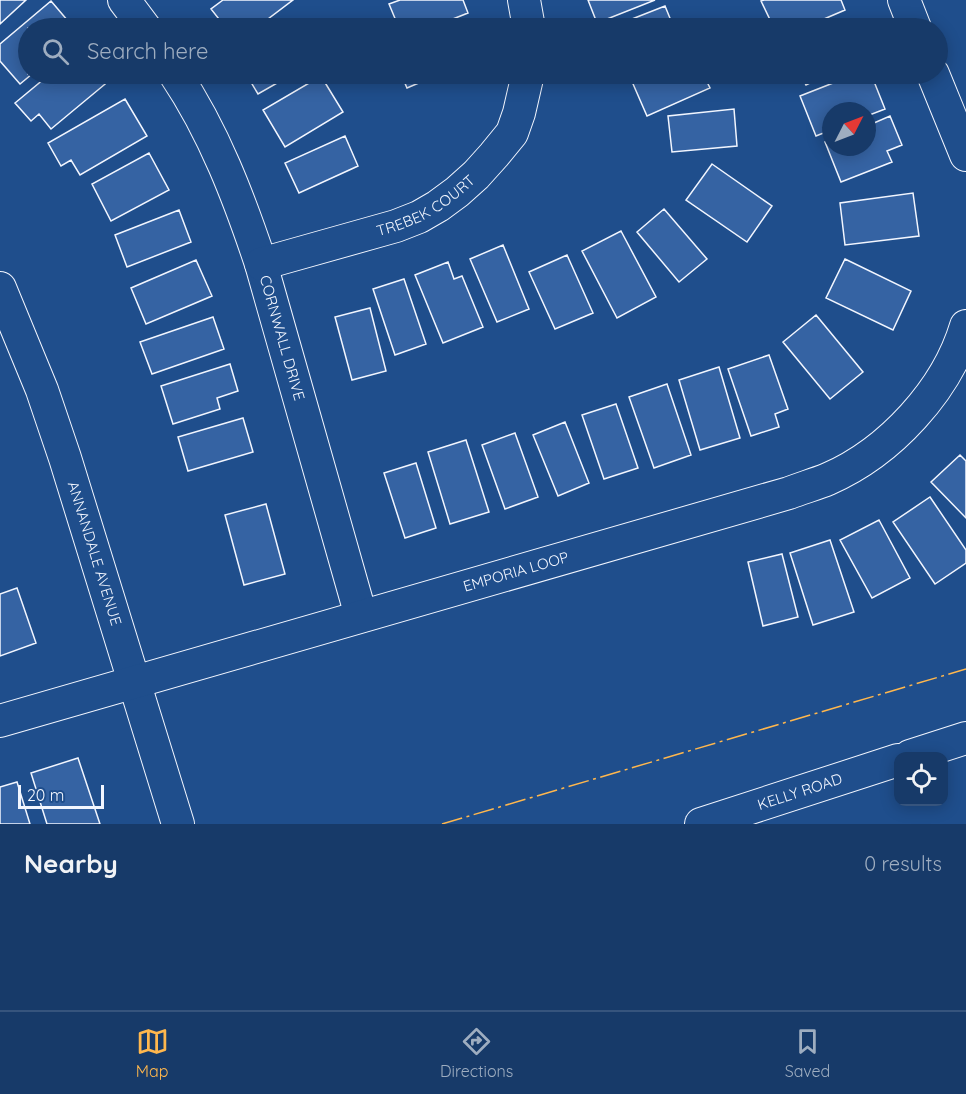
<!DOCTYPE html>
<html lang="en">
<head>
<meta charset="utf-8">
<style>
  :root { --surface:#173a69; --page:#244571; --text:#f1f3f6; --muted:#9eadc0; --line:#36547d; --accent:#ffb74d }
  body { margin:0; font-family:Quicksand,sans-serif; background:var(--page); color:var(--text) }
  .controls { position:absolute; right:18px; bottom:18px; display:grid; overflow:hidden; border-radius:12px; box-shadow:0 3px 15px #0003 }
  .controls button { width:54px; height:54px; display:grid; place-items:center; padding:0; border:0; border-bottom:2px solid var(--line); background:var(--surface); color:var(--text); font:30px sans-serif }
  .compass { position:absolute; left:822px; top:102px; width:54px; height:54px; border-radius:50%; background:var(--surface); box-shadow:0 3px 15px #0003; rotate:48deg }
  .scale { position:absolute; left:18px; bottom:15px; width:86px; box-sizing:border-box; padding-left:6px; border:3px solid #f2f6ff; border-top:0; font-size:16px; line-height:21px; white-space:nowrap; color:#f2f6ff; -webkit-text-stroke:4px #1f4e8c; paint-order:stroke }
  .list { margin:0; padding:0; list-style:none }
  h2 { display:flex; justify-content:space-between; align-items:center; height:78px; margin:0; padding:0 24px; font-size:26px }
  h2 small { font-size:20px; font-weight:400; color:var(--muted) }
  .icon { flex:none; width:33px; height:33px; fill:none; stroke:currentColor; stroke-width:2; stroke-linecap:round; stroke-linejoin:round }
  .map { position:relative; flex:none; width:966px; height:824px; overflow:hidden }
  .search { position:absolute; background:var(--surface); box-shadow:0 3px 15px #0003; left:18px; right:18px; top:18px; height:66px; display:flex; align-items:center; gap:15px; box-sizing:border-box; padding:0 21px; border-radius:33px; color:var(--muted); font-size:22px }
  .sheet { height:186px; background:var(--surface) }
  nav { display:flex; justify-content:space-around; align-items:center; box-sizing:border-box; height:84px; border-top:2px solid var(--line); background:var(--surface); font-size:16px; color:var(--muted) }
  nav a { display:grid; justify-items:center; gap:3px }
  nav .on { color:var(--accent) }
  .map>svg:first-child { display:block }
  .building { fill:#3563a3; stroke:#f2f6ff; stroke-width:1.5 }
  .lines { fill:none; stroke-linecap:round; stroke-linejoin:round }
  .minor-casing { stroke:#f2f6ff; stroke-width:34 }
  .minor { stroke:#1f4e8c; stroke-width:32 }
  .power { stroke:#ffb74d; stroke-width:1.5; stroke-dasharray:21 4.5 3 4.5; stroke-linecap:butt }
  .labels { text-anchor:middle; stroke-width:4.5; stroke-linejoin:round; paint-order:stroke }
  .street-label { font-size:15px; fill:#f2f6ff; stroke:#1f4e8c }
</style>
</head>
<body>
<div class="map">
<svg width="966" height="824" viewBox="0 0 966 824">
  <rect width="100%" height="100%" fill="#1f4e8c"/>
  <path class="building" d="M0,0H26L0,24Z
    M223,0H293L256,28H226L211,9Z
    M400,0H463L468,13L430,28H399L389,4Z
    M588,0H655L597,23Z
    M764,0H841L845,10L803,28H774L761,1Z
    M51,1L74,28H28V74H32L20,84L0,61V44Z
    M665,6L674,28H610L632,19Z
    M50,74H105L110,80L51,129L39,114L31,121L15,103Z
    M246,74H293L258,94Z
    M401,74H440L407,88Z
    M638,74H703L710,88L647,116L630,77Z
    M800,74H828L806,85Z
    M856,74H871L885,109L867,116V111H831V130L816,136L800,96Z
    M321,76L343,112L285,147L263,110Z
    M125,99L147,136L80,175L71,160L61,166L48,143Z
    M734,109L737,146L672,152L668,116Z
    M890,116L902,145L887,151L892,162L841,182L825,142L831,140V147H867V126Z
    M345,136L358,166L299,193L285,163Z
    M149,153L169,190L111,221L92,184Z
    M712,164L772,206L747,242L686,200Z
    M913,193L919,236L845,245L840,203Z
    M664,209L707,259L679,282L637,232Z
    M179,210L191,242L127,267L115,235Z
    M621,231L656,297L617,318L582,251Z
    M503,245L529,309L497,322L470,259Z
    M567,255L593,313L555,329L529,272Z
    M845,259L911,291L893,330L826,298Z
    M196,260L212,296L146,324L131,288Z
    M448,262L454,279L462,276L483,327L443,343L415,275Z
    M404,279L426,344L395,355L373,289Z
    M370,308L386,371L352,380L335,317Z
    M816,315L863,372L830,399L783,342Z
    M213,317L224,349L152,374L140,342Z
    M769,355L788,409L775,414L779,427L751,436L728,369Z
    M230,364L238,391L217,398L220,409L173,424L161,386Z
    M719,367L740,438L700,450L679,380Z
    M667,384L691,455L654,468L629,397Z
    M616,404L638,468L604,479L582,415Z
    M243,418L253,452L188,471L178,437Z
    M565,422L589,483L558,496L533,435Z
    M515,433L538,497L505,509L482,445Z
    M466,440L489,512L450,524L428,452Z
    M960,455L966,461V518L931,482Z
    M416,463L436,528L405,538L384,473Z
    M930,497L966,550V563L935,584L893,522Z
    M266,504L285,574L244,585L225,515Z
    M879,520L910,578L872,598L840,540Z
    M830,540L854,612L813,625L790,553Z
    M782,554L798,617L763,626L748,562Z
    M17,588L36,643L0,656V594Z
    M78,758L100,824H47L31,773Z
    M17,782L30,824H0V787Z"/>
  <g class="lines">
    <g class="minor-casing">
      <g id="minor">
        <path d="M124,0L145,28"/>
        <path d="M524,0L529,28"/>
        <path d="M904,0L915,28"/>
        <path id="s1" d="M175,74C214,132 239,198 261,264L361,616"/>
        <path d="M933,74L966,155"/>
        <path id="s2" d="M261,264L396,226L419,217L438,206L457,192L476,175L494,155L512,133L519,113L528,74"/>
        <path id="s3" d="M0,288L42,390L65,458L178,824"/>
        <path id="s4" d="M0,721L789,493C802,488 816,484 828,479C890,452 947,390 966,326"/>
        <path d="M910,756L966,738"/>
        <path id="s5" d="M701,824L898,760"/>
      </g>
    </g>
    <use href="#minor" class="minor"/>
    <path class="power" d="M442,824L966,669"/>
  </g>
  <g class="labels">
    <g class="street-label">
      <text dy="5" stroke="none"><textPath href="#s2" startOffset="176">TREBEK COURT</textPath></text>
      <text dy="5" stroke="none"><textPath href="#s1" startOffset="286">CORNWALL DRIVE</textPath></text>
      <text dy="5" stroke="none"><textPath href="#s3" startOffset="282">ANNANDALE AVENUE</textPath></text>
      <text dy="5" stroke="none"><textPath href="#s4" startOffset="537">EMPORIA LOOP</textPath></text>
      <text dy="5" stroke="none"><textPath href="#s5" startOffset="104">KELLY ROAD</textPath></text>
    </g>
  </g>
</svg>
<div class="controls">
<button><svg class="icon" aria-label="locate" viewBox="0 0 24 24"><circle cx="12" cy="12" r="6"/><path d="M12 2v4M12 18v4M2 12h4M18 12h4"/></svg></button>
</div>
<svg class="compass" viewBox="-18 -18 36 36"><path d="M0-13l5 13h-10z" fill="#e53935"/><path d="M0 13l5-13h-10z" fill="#9eadc0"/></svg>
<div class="scale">20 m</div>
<div class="search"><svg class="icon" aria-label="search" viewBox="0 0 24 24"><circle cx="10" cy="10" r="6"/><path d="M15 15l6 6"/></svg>Search here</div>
</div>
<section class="sheet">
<h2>Nearby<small>0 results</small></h2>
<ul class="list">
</ul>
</section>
<nav>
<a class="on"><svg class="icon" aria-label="map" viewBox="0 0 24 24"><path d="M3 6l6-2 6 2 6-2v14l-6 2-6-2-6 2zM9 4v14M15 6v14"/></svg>Map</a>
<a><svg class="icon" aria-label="directions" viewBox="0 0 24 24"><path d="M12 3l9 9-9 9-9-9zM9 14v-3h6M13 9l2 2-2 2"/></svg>Directions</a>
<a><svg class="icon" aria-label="saved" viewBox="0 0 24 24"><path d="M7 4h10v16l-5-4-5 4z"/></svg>Saved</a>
</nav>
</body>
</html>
